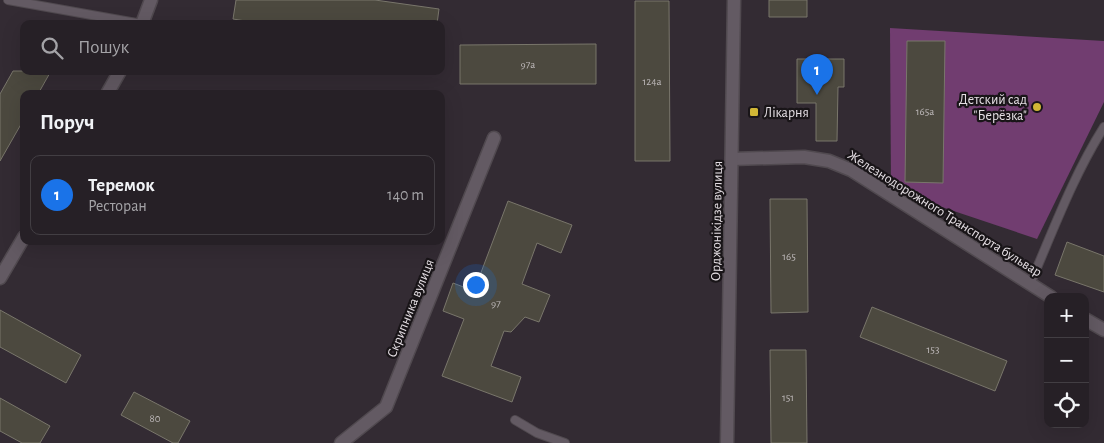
<!DOCTYPE html>
<html lang="uk">
<head>
<meta charset="utf-8">
<style>
  :root { --surface:#262026; --page:#2e282e; --text:#f1f3f6; --muted:#a4a3a7; --line:#423e43; --accent:#1a73e8 }
  body { margin:0; font-family:"Alegreya Sans",sans-serif; background:var(--page); color:var(--text) }
  .controls { position:absolute; right:15px; bottom:15px; display:grid; overflow:hidden; border-radius:10px; box-shadow:0 5px 20px #0002 }
  .controls button { width:45px; height:45px; display:grid; place-items:center; padding:0; border:0; border-bottom:1px solid var(--line); background:var(--surface); color:var(--text); font:25px sans-serif }
  .you { position:absolute; left:475px; top:284px; width:18px; height:18px; margin:-12px; border:4px solid #fff; border-radius:50%; background:#1a73e8; box-shadow:0 0 0 8px #1a73e833 }
  .badge { display:grid; place-items:center; width:32px; height:32px; border-radius:50%; background:var(--accent); color:#fff; font-size:16px; font-weight:700 }
  .pin { position:absolute; translate:-50% -41px; filter:drop-shadow(0 1px 2px #0008) }
  .pin::after { content:''; position:absolute; top:26px; width:18px; height:15px; background:inherit; clip-path:polygon(0 0,100% 0,50% 100%) }
  .list { margin:0; padding:0; list-style:none }
  h2 { display:flex; justify-content:space-between; align-items:center; height:65px; margin:0; padding:0 20px; font-size:21px }
  h2 small { font-size:16px; font-weight:400; color:var(--muted) }
  .list li { display:grid; grid-template-columns:32px 1fr auto; gap:15px; align-items:center; box-sizing:border-box; height:80px; margin:0 10px 10px; padding:0 10px; border:1px solid var(--line); border-radius:10px }
  .list b { display:block; font-size:19px; white-space:nowrap }
  .list p { margin:0; font-size:16px; white-space:nowrap; color:var(--muted) }
  .list em { font-size:16px; font-style:normal; color:var(--muted) }
  .icon { flex:none; width:28px; height:28px; fill:none; stroke:currentColor; stroke-width:2; stroke-linecap:round; stroke-linejoin:round }
  .map { position:relative; flex:none; width:1104px; height:443px; overflow:hidden }
  .search { position:absolute; background:var(--surface); box-shadow:0 5px 20px #0002; left:20px; top:20px; width:425px; height:55px; display:flex; align-items:center; gap:12px; box-sizing:border-box; padding:0 18px; border-radius:10px; color:var(--muted); font-size:19px }
  .panel { position:absolute; background:var(--surface); box-shadow:0 5px 20px #0002; left:20px; top:90px; width:425px; height:155px; border-radius:10px }
  .map>svg:first-child { display:block }
  .green { fill:#713d70 }
  .building { fill:#4c493f; stroke:#79766b }
  .lines { fill:none; stroke-linecap:round; stroke-linejoin:round }
  .service-casing { stroke:#50494f; stroke-width:10 }
  .minor-casing { stroke:#50494f; stroke-width:15 }
  .secondary-casing { stroke:#50494f; stroke-width:15 }
  .service { stroke:#635a63; stroke-width:8 }
  .minor { stroke:#635a63; stroke-width:12 }
  .secondary { stroke:#635a63; stroke-width:12 }
  .poi-dot { fill:#d1b736; stroke:#191518; stroke-width:2 }
  .labels { text-anchor:middle; stroke-width:4.5; stroke-linejoin:round; paint-order:stroke }
  .number-label { font-size:11px; fill:#bfbabb }
  .poi-label { font-size:14px; fill:#e5dfe4; stroke:#191518; text-anchor:end }
  .street-label { font-size:14px; fill:#e5dfe4; stroke:#191518 }
</style>
</head>
<body>
<div class="map">
<svg width="1104" height="443" viewBox="0 0 1104 443">
  <rect width="100%" height="100%" fill="#332b33"/>
  <path class="green" d="M890,28L1104,41V102L1037,239L891,190Z"/>
  <path class="building" d="M236,0H375L439,9L437,24H264L233,19Z
    M769,0H807V17H769Z
    M635,1H669L670,161H635Z
    M907,41H945L943,183L905,182Z
    M596,44V84H460V45Z
    M797,59H844V87H838L837,141H816V103H797Z
    M13,71H51L38,94H24V119L0,161V94Z
    M770,199H807L808,312L771,313Z
    M508,201L572,225L561,253L537,243L522,284L550,295L539,322L525,317L511,332L504,331L491,366L521,377L512,402L442,376L464,319L443,311L453,283L474,291Z
    M1067,242L1104,256V292L1055,275Z
    M872,307L1007,361L995,391L860,337Z
    M0,310L81,355L66,383L0,347Z
    M770,350H806L807,443H771Z
    M134,392L190,421L178,443H173L121,415Z
    M0,398L50,426L40,443H22L0,431Z"/>
  <g class="lines">
    <g class="service-casing">
      <path id="service" d="M8,0L142,24
        M1030,284C1053,231 1073,176 1104,127
        M515,420L537,433L565,443"/>
    </g>
    <g class="minor-casing">
      <path id="minor" d="M732,159L804,157L829,161L851,170L1051,297
        M1085,319L1104,330
        M341,443L386,407L494,138"/>
    </g>
    <g class="secondary-casing">
      <path id="secondary" d="M142,24L151,0
        M107,94L120,71
        M0,278L24,237
        M727,443L734,0"/>
    </g>
    <use href="#service" class="service"/>
    <use href="#minor" class="minor"/>
    <use href="#secondary" class="secondary"/>
  </g>
  <g class="poi-dot">
    <circle cx="1037" cy="107" r="5"/>
    <rect x="749" y="107" width="10" height="10" rx="2.5"/>
  </g>
  <g class="labels">
    <g class="number-label">
      <text x="528" y="68">97а</text>
      <text x="652" y="85">124а</text>
      <text x="925" y="115">165а</text>
      <text x="789" y="260">165</text>
      <text x="496" y="307">97</text>
      <text x="933" y="353">153</text>
      <text x="788" y="401">151</text>
      <text x="155" y="422">80</text>
    </g>
    <g class="poi-label">
      <text x="1027" y="104">Детский сад<tspan x="1027" dy="16">"Берёзка"</tspan></text>
      <text x="764" y="117" text-anchor="start">Лікарня</text>
    </g>
    <g class="street-label">
      <text transform="translate(945 213) rotate(32)" y="5">Железнодорожного Транспорта бульвар</text>
      <text transform="translate(716 221) rotate(-89)" y="5">Орджонікідзе вулиця</text>
      <text transform="translate(410 308) rotate(-68)" y="5">Скрипника вулиця</text>
    </g>
  </g>
</svg>
<div class="controls">
<button>+</button>
<button>−</button>
<button><svg class="icon" aria-label="locate" viewBox="0 0 24 24"><circle cx="12" cy="12" r="6"/><path d="M12 2v4M12 18v4M2 12h4M18 12h4"/></svg></button>
</div>
<div class="you"></div>
<div class="pin badge" style="left:817px;top:95px">1</div>
<div class="search"><svg class="icon" aria-label="search" viewBox="0 0 24 24"><circle cx="10" cy="10" r="6"/><path d="M15 15l6 6"/></svg>Пошук</div>
<section class="panel">
<h2>Поруч<small></small></h2>
<ul class="list">
<li><span class="badge">1</span><div><b>Теремок</b><p>Ресторан</p></div><em>140 m</em></li>
</ul>
</section>
</div>
</body>
</html>
